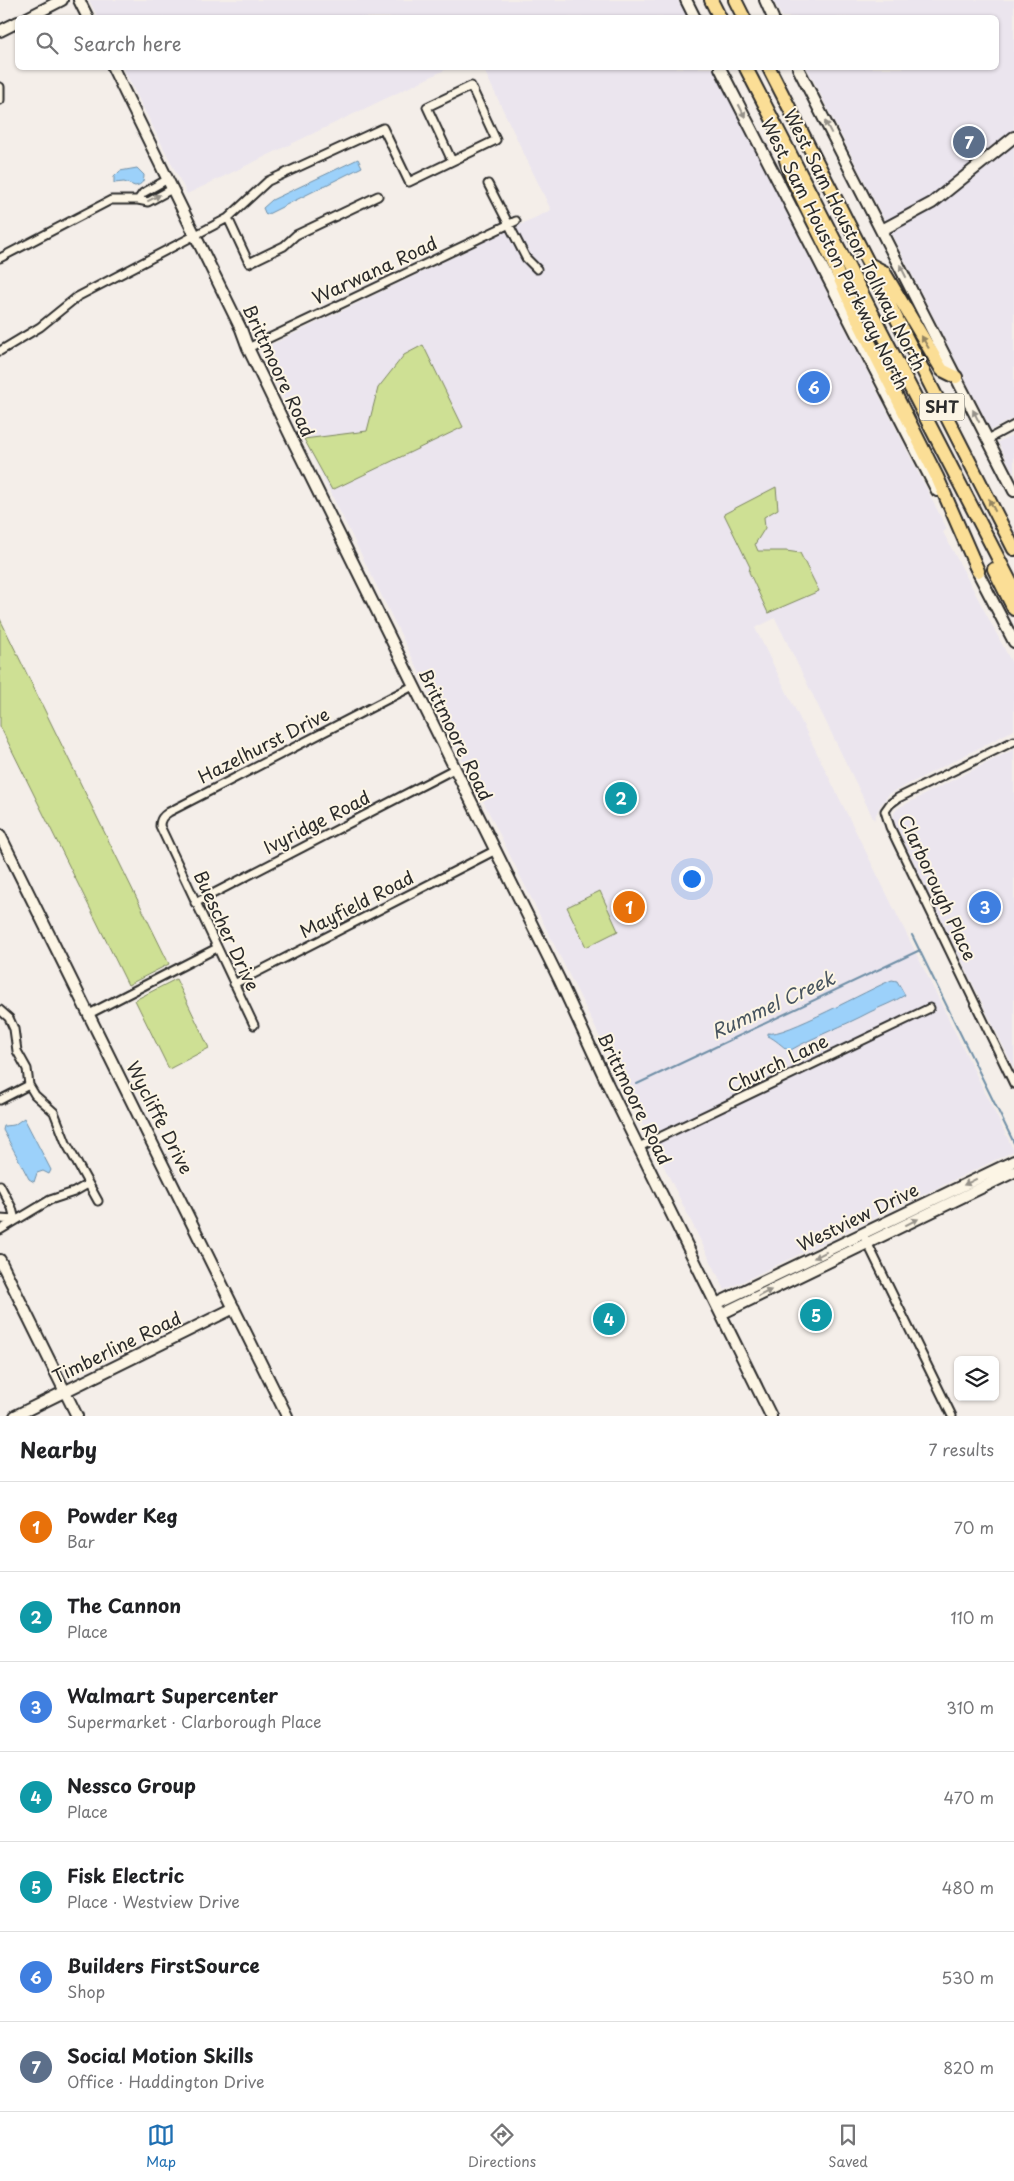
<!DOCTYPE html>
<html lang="en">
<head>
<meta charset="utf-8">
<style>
  :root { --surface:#fff; --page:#f2f2f2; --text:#202124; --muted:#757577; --line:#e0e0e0; --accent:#1f6fb2 }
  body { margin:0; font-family:"Playpen Sans",sans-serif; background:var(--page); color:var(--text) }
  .controls { position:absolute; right:15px; bottom:15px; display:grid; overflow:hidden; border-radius:8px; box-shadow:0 1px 4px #0004 }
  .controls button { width:45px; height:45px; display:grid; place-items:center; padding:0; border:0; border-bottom:1px solid var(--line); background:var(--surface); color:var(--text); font:25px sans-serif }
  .you { position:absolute; left:691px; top:878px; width:18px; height:18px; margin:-12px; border:4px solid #fff; border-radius:50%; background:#1a73e8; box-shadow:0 0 0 8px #1a73e833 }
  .badge { display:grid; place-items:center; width:32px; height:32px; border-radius:50%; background:var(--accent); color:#fff; font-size:16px; font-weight:700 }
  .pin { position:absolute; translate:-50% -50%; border:2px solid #fff; box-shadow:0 1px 5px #0006 }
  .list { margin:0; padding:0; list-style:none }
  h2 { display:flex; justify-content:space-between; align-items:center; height:65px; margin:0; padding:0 20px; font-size:21px }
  h2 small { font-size:16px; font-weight:400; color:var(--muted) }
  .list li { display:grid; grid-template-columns:32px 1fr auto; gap:15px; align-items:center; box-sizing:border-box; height:90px; padding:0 20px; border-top:1px solid var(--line) }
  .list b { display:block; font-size:19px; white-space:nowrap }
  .list p { margin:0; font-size:16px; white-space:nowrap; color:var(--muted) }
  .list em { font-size:16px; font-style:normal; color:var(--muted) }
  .icon { flex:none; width:28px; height:28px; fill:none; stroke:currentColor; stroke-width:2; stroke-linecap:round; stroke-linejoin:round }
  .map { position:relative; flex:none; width:1014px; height:1416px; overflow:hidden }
  .search { position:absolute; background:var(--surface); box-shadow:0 1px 4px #0004; left:15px; right:15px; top:15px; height:55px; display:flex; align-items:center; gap:12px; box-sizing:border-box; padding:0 18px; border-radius:8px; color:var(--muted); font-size:19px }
  .sheet { height:695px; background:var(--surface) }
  nav { display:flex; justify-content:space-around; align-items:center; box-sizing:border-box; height:70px; border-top:1px solid var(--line); background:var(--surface); font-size:14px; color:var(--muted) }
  nav a { display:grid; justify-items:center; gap:2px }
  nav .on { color:var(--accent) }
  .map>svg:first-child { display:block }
  .built { fill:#ebe5ee }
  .green { fill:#cee094; stroke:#7c8660 }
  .water { fill:#9cd1fa; stroke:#6f8fa7 }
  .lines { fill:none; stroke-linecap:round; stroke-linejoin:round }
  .stream { stroke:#6f8fa7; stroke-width:2 }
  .street-casing { stroke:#2b2b2b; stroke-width:11 }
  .secondary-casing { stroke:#2b2b2b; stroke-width:14 }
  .highway-casing { stroke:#2b2b2b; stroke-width:16 }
  .street { stroke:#fcf5e5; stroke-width:7 }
  .secondary { stroke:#fcf5e5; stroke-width:10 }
  .highway { stroke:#fbde96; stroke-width:12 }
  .oneway { fill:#949088 }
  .oneway2 { fill:#938460 }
  .labels { text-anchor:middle; stroke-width:4; stroke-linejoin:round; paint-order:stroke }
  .shield { fill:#fcf5e5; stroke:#6a6863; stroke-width:1 }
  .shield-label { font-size:16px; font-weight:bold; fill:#2b2b2b }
  .street-label { font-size:18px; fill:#2b2b2b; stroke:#fcf5e5 }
  .water-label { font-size:19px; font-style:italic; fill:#47545f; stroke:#fcf5e5 }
</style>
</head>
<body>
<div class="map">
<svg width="1014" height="1416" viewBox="0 0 1014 1416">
  <rect width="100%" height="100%" fill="#f4eee9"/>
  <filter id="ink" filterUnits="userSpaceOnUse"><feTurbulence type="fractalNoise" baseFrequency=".02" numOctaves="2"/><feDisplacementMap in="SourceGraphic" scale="10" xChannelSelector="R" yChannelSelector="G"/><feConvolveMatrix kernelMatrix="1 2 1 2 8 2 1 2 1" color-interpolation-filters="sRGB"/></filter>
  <g filter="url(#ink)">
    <path class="built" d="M89,0H678L687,17L98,18Z
      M773,0H1014V418L991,430L807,68H996V18L782,17Z
      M123,68H449L187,194Z
      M483,68H713L947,529L943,532L1014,667V730L889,794L880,806L874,820L775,618L755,628L1014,1151L725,1290L260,350L551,210Z
      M1014,434V474L998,442Z
      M1014,749V1068L893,820L894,813L898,808Z"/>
    <path class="green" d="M423,345L463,427L332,490L304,439L367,431L378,388L404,355Z
      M776,487L778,509L764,517L765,528L755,544L758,551H786L800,553L819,591L768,613L749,572L750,567L724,514Z
      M0,619L169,964L128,985L0,726Z
      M600,891L618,931L586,947L567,907Z
      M176,979L209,1048L169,1069L135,1000Z"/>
    <path class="water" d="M358,159L362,167L266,215L263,208L272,200Z
      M137,168L144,175C144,181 142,185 135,186L124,182L114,183V177L120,171Z
      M892,980L897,981L905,995C894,1002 882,1006 870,1012C844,1026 815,1036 789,1051C782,1046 775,1039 768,1036V1033C782,1038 871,988 892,980Z
      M24,1118L51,1170L49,1174L43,1171L37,1173L34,1182L29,1179L3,1130L4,1126L14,1125Z"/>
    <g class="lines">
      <path class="stream" d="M912,935L1014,1143
        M637,1084L920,950"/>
      <g class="street-casing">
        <path id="street" d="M0,87V100
          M168,179L143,193L138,200L148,202L172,189
          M488,184L526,258L537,269
          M228,218L249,263L284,246L296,235L378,196
          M0,258L111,200H138
          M248,348L516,221
          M0,351L40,327L77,297L228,218L268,181L383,128L409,182L496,140L471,86L427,107L452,161
          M988,439L1014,425
          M1014,741L898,798L890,804L885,811L890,827L1014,1084
          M195,903L454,769
          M234,984L494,851
          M0,1010L9,1018L14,1029L17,1051L27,1069L29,1085L35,1095L54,1112L66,1143L98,1201
          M89,1014L217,948
          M254,1025L160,826C160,819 163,816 169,812L413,686
          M0,1100L29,1085
          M639,1147L930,1008
          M0,1185L12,1208L15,1220
          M0,1219L15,1220
          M0,1230L50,1200L74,1192L88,1184
          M863,1234L952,1416"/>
      </g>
      <g class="secondary-casing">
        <path id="secondary" d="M79,0L88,18
          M686,0L695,18
          M765,0L773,18
          M27,18L62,0
          M0,31L18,22
          M113,68L241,329L248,348L291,437L559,979L608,1085L771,1416
          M720,68L937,491
          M798,68L1014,491
          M882,230L932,203L1014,137
          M974,565L1014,642
          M0,835L287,1416
          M0,1260L77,1416
          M716,1304L1014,1161
          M721,1314L1014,1172
          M15,1416L234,1308"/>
      </g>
      <g class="highway-casing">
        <path id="highway" d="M711,0L720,18
          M735,0L744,18
          M746,68L1014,589
          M769,68L1014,549
          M786,160L792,178L826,247L858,320L937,477L978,571
          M869,264L884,272L942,370L956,377
          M994,569L1014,609"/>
      </g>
      <use href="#street" class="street"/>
      <use href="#secondary" class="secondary"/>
      <use href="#highway" class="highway"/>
    </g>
    <defs><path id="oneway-solid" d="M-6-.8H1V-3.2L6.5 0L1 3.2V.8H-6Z" transform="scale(1.25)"/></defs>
    <g class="oneway">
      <use href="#oneway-solid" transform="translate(742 111) rotate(63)"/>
      <use href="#oneway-solid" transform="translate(828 127) rotate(-118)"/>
      <use href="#oneway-solid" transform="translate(154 198) rotate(-27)"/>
      <use href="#oneway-solid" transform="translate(903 271) rotate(-117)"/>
      <use href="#oneway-solid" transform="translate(976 416) rotate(-117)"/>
      <use href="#oneway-solid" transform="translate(970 1182) rotate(154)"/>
      <use href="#oneway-solid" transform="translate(912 1222) rotate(-26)"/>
      <use href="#oneway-solid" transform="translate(820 1255) rotate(154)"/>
      <use href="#oneway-solid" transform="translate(765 1293) rotate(-26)"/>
    </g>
    <g class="oneway2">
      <use href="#oneway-solid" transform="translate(925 342) rotate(-121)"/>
      <use href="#oneway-solid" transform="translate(992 505) rotate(-117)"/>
    </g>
  </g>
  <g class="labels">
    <rect class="shield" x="919.5" y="393.5" width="45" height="27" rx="4"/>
    <g class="shield-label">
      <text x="942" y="413">SHT</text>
    </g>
    <g class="street-label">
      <text transform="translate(854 240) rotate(63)" y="6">West Sam Houston Tollway North</text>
      <text transform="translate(834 254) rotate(63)" y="6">West Sam Houston Parkway North</text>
      <text transform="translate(375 271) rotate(-25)" y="6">Warwana Road</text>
      <text transform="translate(278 371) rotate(65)" y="6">Brittmoore Road</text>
      <text transform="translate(455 735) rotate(64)" y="6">Brittmoore Road</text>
      <text transform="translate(264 746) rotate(-27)" y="6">Hazelhurst Drive</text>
      <text transform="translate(317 823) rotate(-27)" y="6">Ivyridge Road</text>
      <text transform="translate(937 888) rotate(65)" y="6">Clarborough Place</text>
      <text transform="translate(357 905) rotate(-27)" y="6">Mayfield Road</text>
      <text transform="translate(226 931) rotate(65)" y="6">Buescher Drive</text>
      <text transform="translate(778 1064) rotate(-26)" y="6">Church Lane</text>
      <text transform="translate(634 1099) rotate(64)" y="6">Brittmoore Road</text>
      <text transform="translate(159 1118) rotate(63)" y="6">Wycliffe Drive</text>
      <text transform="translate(858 1218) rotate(-26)" y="6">Westview Drive</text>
      <text transform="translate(117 1348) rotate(-26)" y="6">Timberline Road</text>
    </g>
    <g class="water-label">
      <text transform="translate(773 1005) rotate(-25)" y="7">Rummel Creek</text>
    </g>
  </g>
</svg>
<div class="controls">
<button><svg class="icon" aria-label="layers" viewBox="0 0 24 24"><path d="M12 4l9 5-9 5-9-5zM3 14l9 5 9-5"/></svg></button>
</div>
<div class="you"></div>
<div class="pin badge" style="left:629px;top:907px;background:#e8710a">1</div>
<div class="pin badge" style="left:621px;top:798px;background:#0f9aa8">2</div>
<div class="pin badge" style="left:985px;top:907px;background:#3f7fe0">3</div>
<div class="pin badge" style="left:609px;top:1319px;background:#0f9aa8">4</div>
<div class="pin badge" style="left:816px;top:1315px;background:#0f9aa8">5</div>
<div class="pin badge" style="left:814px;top:387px;background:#3f7fe0">6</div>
<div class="pin badge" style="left:969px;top:142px;background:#5c6f8a">7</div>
<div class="search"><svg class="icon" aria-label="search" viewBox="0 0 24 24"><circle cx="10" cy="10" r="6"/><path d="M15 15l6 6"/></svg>Search here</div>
</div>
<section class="sheet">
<h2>Nearby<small>7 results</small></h2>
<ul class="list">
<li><span class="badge" style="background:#e8710a">1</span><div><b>Powder Keg</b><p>Bar</p></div><em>70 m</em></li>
<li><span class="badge" style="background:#0f9aa8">2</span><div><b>The Cannon</b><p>Place</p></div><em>110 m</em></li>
<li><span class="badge" style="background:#3f7fe0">3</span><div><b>Walmart Supercenter</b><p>Supermarket · Clarborough Place</p></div><em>310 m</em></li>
<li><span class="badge" style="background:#0f9aa8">4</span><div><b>Nessco Group</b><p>Place</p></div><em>470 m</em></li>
<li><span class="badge" style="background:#0f9aa8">5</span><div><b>Fisk Electric</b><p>Place · Westview Drive</p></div><em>480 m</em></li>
<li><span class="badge" style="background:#3f7fe0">6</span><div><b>Builders FirstSource</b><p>Shop</p></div><em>530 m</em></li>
<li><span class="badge" style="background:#5c6f8a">7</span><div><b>Social Motion Skills</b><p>Office · Haddington Drive</p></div><em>820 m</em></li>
</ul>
</section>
<nav>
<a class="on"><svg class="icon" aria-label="map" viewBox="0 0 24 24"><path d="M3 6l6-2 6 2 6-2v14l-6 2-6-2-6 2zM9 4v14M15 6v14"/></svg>Map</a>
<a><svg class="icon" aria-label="directions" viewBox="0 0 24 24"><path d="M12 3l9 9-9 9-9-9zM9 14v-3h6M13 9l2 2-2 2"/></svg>Directions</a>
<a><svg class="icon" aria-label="saved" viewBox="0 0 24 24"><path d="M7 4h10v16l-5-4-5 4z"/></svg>Saved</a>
</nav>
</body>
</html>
